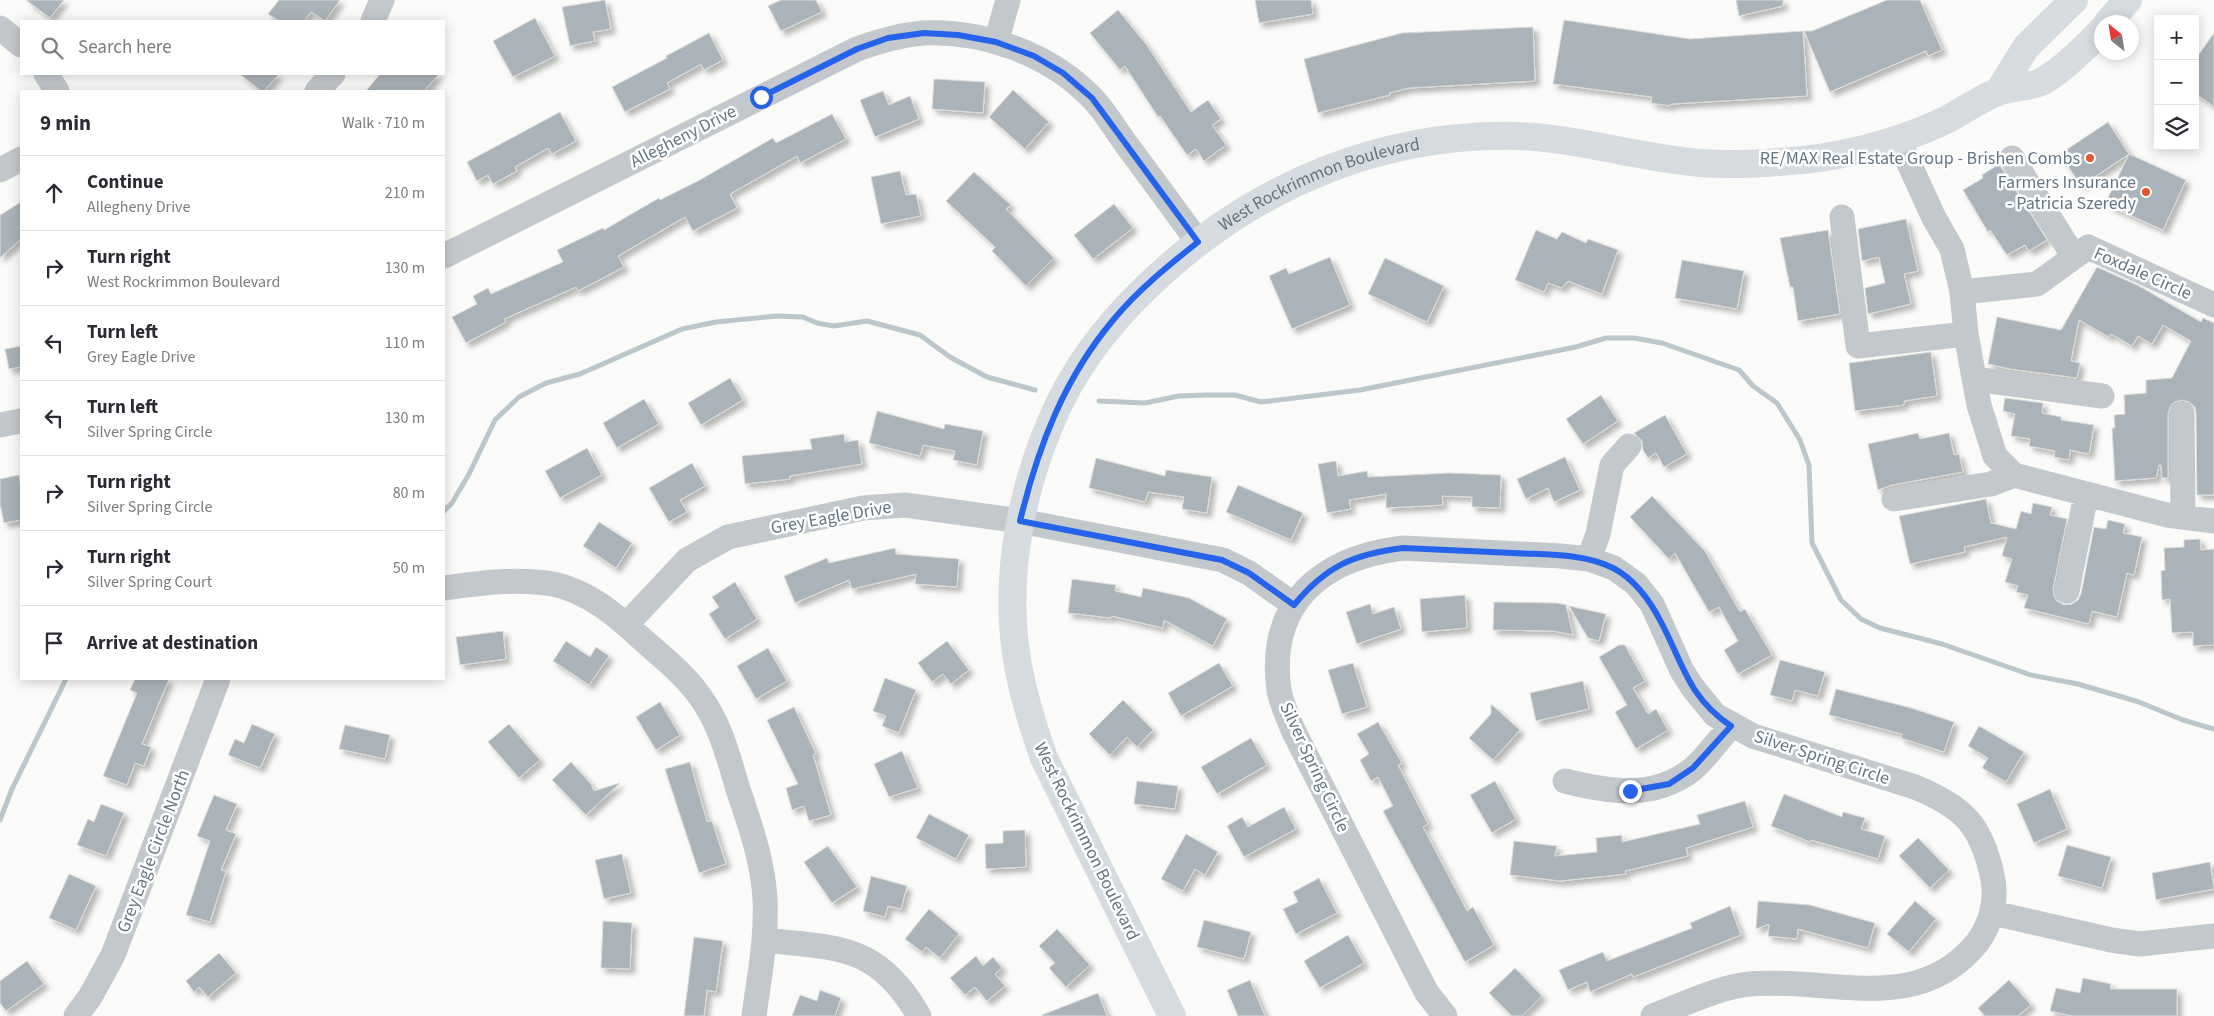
<!DOCTYPE html>
<html lang="en">
<head>
<meta charset="utf-8">
<style>
  :root { --surface:#fff; --page:#f2f2f3; --text:#2b2b33; --muted:#7c7c81; --line:#e1e1e2 }
  body { margin:0; font-family:"Source Sans 3",sans-serif; background:var(--page); color:var(--text) }
  .controls { position:absolute; right:15px; top:15px; display:grid; overflow:hidden; border-radius:0px; box-shadow:0 2px 12px #0003 }
  .controls button { width:45px; height:45px; display:grid; place-items:center; padding:0; border:0; border-bottom:1px solid var(--line); background:var(--surface); color:var(--text); font:25px sans-serif }
  .compass { position:absolute; left:2094px; top:15px; width:45px; height:45px; border-radius:50%; background:var(--surface); box-shadow:0 2px 12px #0003; rotate:330deg }
  .stop { position:absolute; width:15px; height:15px; margin:-11px; border:4px solid #2563eb; border-radius:50%; background:#fff }
  .stop.end { background:#2563eb; border-color:#fff; box-shadow:0 1px 5px #0008 }
  .list { margin:0; padding:0; list-style:none }
  h2 { display:flex; justify-content:space-between; align-items:center; height:65px; margin:0; padding:0 20px; font-size:21px }
  h2 small { font-size:16px; font-weight:400; color:var(--muted) }
  .list li { display:grid; grid-template-columns:32px 1fr auto; gap:15px; align-items:center; box-sizing:border-box; height:75px; padding:0 20px; border-top:1px solid var(--line) }
  .list b { display:block; font-size:19px; white-space:nowrap }
  .list p { margin:0; font-size:16px; white-space:nowrap; color:var(--muted) }
  .list em { font-size:16px; font-style:normal; color:var(--muted) }
  .icon { flex:none; width:28px; height:28px; fill:none; stroke:currentColor; stroke-width:2; stroke-linecap:round; stroke-linejoin:round }
  .map { position:relative; flex:none; width:2214px; height:1016px; overflow:hidden }
  .search { position:absolute; background:var(--surface); box-shadow:0 2px 12px #0003; left:20px; top:20px; width:425px; height:55px; display:flex; align-items:center; gap:12px; box-sizing:border-box; padding:0 18px; border-radius:0px; color:var(--muted); font-size:19px }
  .panel { position:absolute; background:var(--surface); box-shadow:0 2px 12px #0003; left:20px; top:90px; width:425px; height:590px; border-radius:0px }
  .map>svg:first-child { display:block }
  .lines { fill:none; stroke-linecap:round; stroke-linejoin:round }
  .stream { stroke:#bbc7cb; stroke-width:5 }
  .building { fill:#aab3b9; stroke:#dcdcda; filter:url(#shadow) }
  .minor { stroke:#c3c8cc; stroke-width:25 }
  .major { stroke:#d6dbdf; stroke-width:28 }
  .route { stroke:#2563eb; stroke-width:6 }
  .poi-dot { fill:#e4572e; stroke:#fff; stroke-width:2 }
  .labels { text-anchor:middle; stroke-width:5; stroke-linejoin:round; paint-order:stroke }
  .street-label { font-size:18px; fill:#657683; stroke:#fff }
  .poi-label { font-size:18px; fill:#657683; stroke:#fff; text-anchor:end }
</style>
</head>
<body>
<div class="map">
<svg width="2214" height="1016" viewBox="0 0 2214 1016">
  <defs>
    <filter id="shadow"><feDropShadow dx="4.5" dy="4.5" stdDeviation="2.5" flood-color="#0004"/></filter>
  </defs>
  <rect width="100%" height="100%" fill="#fafaf8"/>
  <g class="lines">
    <path class="stream" d="M1099,401L1145,403L1179,396L1207,395H1235L1261,402L1360,390L1576,347L1606,338H1634L1662,343L1739,370L1753,386L1777,403L1800,440L1809,465L1812,543L1841,600L1861,619L1880,628L1942,644L2031,675L2078,684L2139,702L2183,720L2214,729
      M444,511L452,503L469,474L495,420L519,397L546,383L580,374L682,329L716,322L776,316L803,317L817,323L834,326L867,321L920,335L950,357L987,377L1035,390
      M0,820L12,789L66,679"/>
  </g>
  <path class="building" d="M26,0H64L50,18Z
    M279,0H340L325,21L311,12L304,21H279L268,14Z
    M605,0L611,29L593,32L595,41L570,46L562,7Z
    M781,0H816L822,12L781,31L768,6Z
    M1255,0H1311L1313,14L1259,23Z
    M1736,0H1783V6L1739,16Z
    M1887,0H1920L1942,50L1928,56L1926,51L1830,92L1804,31H1812Z
    M1118,10L1146,44L1191,112L1208,100L1221,119L1212,125L1226,145L1204,161L1196,149L1187,155L1160,116L1158,117L1125,66L1120,70L1090,33Z
    M535,18L555,56L513,77L493,41Z
    M1564,20L1690,39L1803,31L1807,96L1671,104L1670,106L1651,103L1652,97L1553,84Z
    M1533,27L1535,81L1409,88L1389,93L1390,95L1318,113L1304,59L1402,33Z
    M709,33L723,60L704,70L701,64L667,83L670,89L625,112L612,87L667,58L666,56Z
    M2214,33V107L2195,93V60Z
    M240,74H279L264,91H261Z
    M380,74H439L424,91H366Z
    M934,79L985,82L983,113L932,109Z
    M1013,90L1049,122L1025,149L989,117Z
    M883,91L889,105L910,96L919,119L875,137L860,100Z
    M560,112L576,141L552,154L548,148L515,167L517,171L493,184L488,175L477,181L467,162Z
    M832,114L846,139L800,163L797,156L730,194L737,208L693,231L685,217L618,256L624,267L578,291L576,287L504,319L506,322L466,343L452,317L477,304L473,296L488,288L491,294L563,262L557,250L603,228L604,230L659,198L660,200L698,181L773,138L776,143Z
    M2108,122L2129,154L2081,186L2060,154Z
    M2129,154L2186,180L2163,230L2105,204Z
    M1999,164L2047,240L2029,251L2025,245L2007,255L1990,230L1988,232L1963,190L1983,178L1982,175Z
    M900,171L906,195L916,194L921,216L881,224L871,177Z
    M974,172L1011,205L1006,209L1054,258L1026,286L992,251L995,247L946,201Z
    M21,202V239L0,258V215Z
    M1114,204L1133,228L1093,259L1074,235Z
    M1906,219L1918,271L1904,274L1911,304L1868,314L1865,288L1885,283L1879,257L1862,261L1858,229Z
    M1536,230L1557,239L1562,232L1586,243L1588,239L1618,250L1602,294L1568,281L1562,288L1548,283L1544,292L1515,280Z
    M1828,230L1840,314L1798,321L1793,287H1790L1780,238Z
    M1330,257L1350,305L1292,329L1269,276L1286,268L1289,274Z
    M1385,258L1444,286L1427,322L1368,294Z
    M1682,260L1744,271L1737,309L1675,298Z
    M2097,267L2139,286L2201,322L2203,318L2214,323V495H2197L2196,413L2195,407L2189,402L2182,400L2174,402L2170,407L2168,414V478H2162L2161,465H2159L2156,478L2115,481L2112,428H2115L2114,415L2125,414L2124,395L2146,393V380L2172,378L2191,341L2163,325L2152,344L2138,336L2132,346L2111,334L2109,337L2079,320L2071,361L2080,363L2077,378L2010,369L1988,364L1997,317L2061,330Z
    M21,346V367L9,369L5,349Z
    M1931,352L1937,396L1904,401V405L1855,411L1849,363Z
    M730,378L743,400L701,425L688,403Z
    M1601,395L1618,421L1583,444L1566,419Z
    M2005,398L2043,403L2042,413L2061,417V420L2094,425L2089,454L2070,450L2069,460L2054,457L2055,451L2029,446L2030,439L2011,436L2015,414L2003,411Z
    M644,399L659,424L617,448L603,423Z
    M877,411L944,429L945,424L983,431L977,465L953,460L955,451L923,445L920,456L869,443Z
    M1665,415L1687,454L1664,467L1656,453L1648,458L1643,450L1642,441L1634,433Z
    M1918,433L1920,439L1949,433L1954,455L1959,454L1963,472L1892,485L1878,490L1868,444Z
    M844,434L845,442L858,440L862,464L790,476V479L745,484L742,456L812,449L810,439Z
    M587,448L602,475L560,498L545,471Z
    M1565,457L1580,490L1554,502L1548,488L1526,499L1517,479Z
    M1096,458L1165,476L1166,470L1212,477L1207,513L1182,509L1184,497L1148,492L1145,502L1089,488Z
    M1336,461L1338,476L1367,471L1368,477L1450,473L1501,475L1500,508L1472,507V497L1442,496L1443,505L1386,508V494L1349,500L1351,509L1327,513L1318,464Z
    M692,463L705,486L680,500L687,512L669,522L649,488Z
    M19,475L21,488V520L4,523L0,504V479Z
    M1238,485L1303,513L1291,540L1226,512Z
    M1652,496L1705,551L1740,612L1745,609L1772,655L1738,674L1724,650L1738,641L1719,607L1709,612L1675,553L1669,559L1630,517Z
    M1986,499L1991,523L2016,529L2021,511L2031,514L2033,503L2052,507L2050,515L2067,519L2053,589L2054,596L2057,601L2064,605L2072,604L2078,600L2081,594L2094,527L2106,529L2108,520L2125,524L2123,533L2142,537L2134,575L2127,573L2117,617L2092,611L2089,624L2024,608L2028,595L2016,592L2018,586L2005,582L2012,559L2002,556L2007,537L1964,547L1965,552L1910,564L1899,516Z
    M599,522L632,543L616,568L583,546Z
    M2200,539L2201,550L2214,549V645L2193,646V632L2172,633L2170,599L2162,600L2161,571L2165,570L2164,548L2184,547V540Z
    M895,548L896,554L959,559L957,587L915,584L916,574L852,589L849,580L795,603L784,576L827,558L829,563Z
    M1072,579L1116,585L1115,591L1141,597L1143,588L1189,598L1227,619L1213,646L1164,620L1163,628L1112,616L1111,618L1068,613Z
    M735,582L757,619L725,639L709,614L719,607L712,597Z
    M1465,595L1467,628L1422,632L1420,599Z
    M1494,602L1557,603L1566,605L1573,635L1553,631L1493,630Z
    M1370,604L1373,614L1394,607L1401,629L1357,644L1346,612Z
    M1569,606L1606,614L1599,641L1588,638Z
    M503,631L506,659L460,665L456,637Z
    M566,641L590,657L596,647L609,656L589,685L553,661Z
    M947,641L969,670L951,684L943,674L932,682L918,663Z
    M1619,645H1625L1645,681L1633,688L1648,714L1656,709L1668,730L1636,749L1615,712L1627,705L1599,657Z
    M768,648L787,681L756,699L737,666Z
    M1780,660L1825,672L1818,696L1795,690L1792,701L1770,695Z
    M1219,663L1233,686L1181,716L1168,693Z
    M1353,663L1367,707L1342,714L1328,670Z
    M885,678L916,690L899,733L882,726L886,716L873,711Z
    M135,679H169L142,744L151,747L144,766L135,763L127,785L103,776L137,693L130,690Z
    M1583,681L1589,709L1536,721L1530,693Z
    M1836,689L1911,708L1954,722L1944,752L1901,738L1902,734L1829,715Z
    M1123,700L1153,730L1137,747L1127,737L1110,755L1089,734Z
    M660,702L680,735L656,750L636,717Z
    M1491,704L1520,730L1493,760L1469,738L1491,714Z
    M794,707L816,754L813,755L831,815L809,821L804,806L792,810L786,788L798,784L767,720Z
    M1378,722L1402,763L1398,765L1428,824L1423,827L1467,911L1473,907L1494,945L1465,962L1383,811L1393,806L1378,777L1371,781L1360,760L1369,754L1357,734Z
    M252,724L275,734L260,768L228,755L235,739L244,743Z
    M509,724L540,760L519,778L488,742Z
    M345,725L390,735L385,759L339,749Z
    M1979,726L2024,752L2006,782L1982,768L1988,758L1968,746Z
    M1251,738L1267,765L1217,794L1201,767Z
    M902,751L918,788L889,797L874,764Z
    M571,762L591,784L594,791L620,783L586,815L552,780Z
    M690,762L707,822L712,821L726,864L699,873L665,769Z
    M1137,781L1178,786L1175,809L1134,804Z
    M1495,781L1516,819L1492,833L1470,795Z
    M2050,789L2067,829L2034,843L2017,804Z
    M1784,794L1842,817L1843,812L1865,818L1861,829L1885,836L1878,859L1811,840L1810,842L1771,826Z
    M214,795L237,804L226,830L236,834L221,870L226,871L210,922L186,915L210,841L197,836Z
    M1745,801L1753,827L1686,848L1688,856L1625,871L1626,874L1560,881L1510,875L1514,841L1557,846L1555,856L1597,852L1596,838L1622,835V842L1700,824L1697,815Z
    M101,804L124,813L106,856L77,845L88,819L94,822Z
    M1284,807L1296,829L1244,857L1227,826L1242,817L1248,827Z
    M929,814L969,835L956,859L916,838Z
    M1025,830L1026,867L986,869L985,844L1003,843V831Z
    M1186,834L1218,852L1205,875L1195,869L1183,891L1161,879Z
    M1918,838L1949,870L1930,888L1899,856Z
    M2067,845L2111,857L2102,888L2058,876Z
    M828,846L857,887L832,903L804,862Z
    M622,854L631,893L604,899L595,860Z
    M2210,862L2214,889L2156,900L2152,873Z
    M69,874L96,886L76,930L49,918Z
    M871,876L907,886L901,909L888,906L885,917L863,911Z
    M1319,878L1337,913L1296,934L1283,909L1298,902L1293,892Z
    M1758,901L1810,905L1875,923L1868,948L1798,929L1797,939L1768,936L1769,924L1756,929Z
    M1915,901L1936,919L1909,952L1887,934Z
    M1730,906L1741,935L1633,977L1632,974L1590,992L1587,982L1568,990L1559,970L1603,952L1607,961L1692,928L1690,923Z
    M929,909L959,934L940,958L926,947L922,952L905,939Z
    M1204,920L1251,932L1244,959L1197,947Z
    M603,921L632,923L630,969L601,968Z
    M1057,929L1090,965L1066,987L1049,968L1055,963L1039,946Z
    M1348,935L1364,963L1320,988L1304,961Z
    M694,937L723,941L716,992L707,990L704,1016H684Z
    M219,953L236,973L208,997L199,987L194,992L186,981Z
    M976,956L983,966L993,957L1002,968L995,974L1005,986L987,1001L975,987L965,995L950,978Z
    M27,961L44,984L6,1011L0,1003V981Z
    M1515,968L1542,996L1522,1016H1512L1489,993Z
    M2083,978L2111,984L2110,989H2177V1016H2072L2050,1011L2056,988L2080,993Z
    M1250,980L1265,1016H1238L1227,990Z
    M2009,980L2031,1005L2018,1016H1985L1978,1008Z
    M820,990L841,998L835,1016H792L800,995L817,1001Z
    M1098,993L1107,1016H1042V1015Z"/>
  <g class="lines">
    <path class="minor" d="M373,21L382,0
      M0,28L21,45
      M996,42L1008,0
      M46,74L57,91
      M317,91L333,74
      M1898,139L1934,218L1952,249L1962,292
      M2012,158L2074,257
      M0,170L21,159
      M1842,217L1858,346L1966,334
      M444,256L857,49C879,41 900,35 923,33C983,30 1050,54 1092,98C1105,111 1115,129 1126,144C1150,176 1174,209 1198,242
      M2214,305L2088,247L2037,284L1962,292L1966,334L1979,405L1995,456L2014,475L2167,515L2214,521
      M1974,379L2102,396
      M2182,414L2183,517
      M0,425L21,421
      M1894,499L1991,484L2014,475
      M1589,559L1598,534L1612,465L1629,446
      M444,588C481,583 516,578 553,584C588,591 617,616 642,639C662,657 683,673 699,695C720,723 728,756 738,789C750,825 763,861 765,899C767,938 759,978 754,1016
      M2067,591L2086,495
      M626,625L687,560L728,537L863,508L905,505L1020,521L1223,560L1249,573L1294,605
      M1565,781C1609,792 1653,800 1693,769C1707,757 1719,739 1731,726
      M1993,913L2111,940L2140,944L2214,936
      M764,940C838,948 878,944 919,1016
      M76,1016L90,997L113,955L218,679
      M1445,1016L1427,993L1415,970L1293,730C1288,717 1281,703 1279,690C1267,602 1322,558 1403,548L1561,556L1589,559L1614,568L1636,584L1652,604L1682,671L1693,688L1715,715L1753,736L1915,787C1963,807 1981,824 1992,875C1998,899 1991,924 1977,943C1917,1016 1832,977 1749,984C1719,987 1682,1005 1653,1016"/>
    <g class="major">
      <path d="M2108,22L2128,0"/>
      <path d="M1999,91L2026,47L2074,0"/>
      <path id="s1" d="M1172,1016L1044,758C1032,724 1021,689 1016,653C1004,570 1023,480 1059,404C1084,352 1121,309 1164,271C1262,183 1384,133 1517,136C1579,138 1639,158 1701,163C1726,165 1754,164 1779,162C1834,159 1893,145 1944,121C1962,112 1979,99 1998,92C2012,86 2030,88 2043,81C2060,72 2089,44 2102,30"/>
    </g>
  </g>
  <g class="lines">
    <path class="route" d="M761,97L857,49L888,38L924,33L958,35L996,42L1034,56L1063,73L1092,98L1198,242C1169,265 1138,290 1114,319C1064,378 1038,447 1020,521L1222,560L1249,573L1294,605C1326,566 1354,554 1403,548C1440,550 1476,551 1513,553C1546,555 1583,553 1613,568C1636,580 1651,602 1662,624C1684,666 1689,698 1731,726L1693,768L1669,784L1630,791"/>
  </g>
  <g class="poi-dot">
    <circle cx="2090" cy="158" r="5"/>
    <circle cx="2146" cy="192" r="5"/>
  </g>
  <g class="labels">
    <g class="street-label">
      <text transform="translate(683 136) rotate(-27)" y="6">Allegheny Drive</text>
      <text dy="6" stroke="none"><textPath href="#s1" startOffset="1004">West Rockrimmon Boulevard</textPath></text>
      <text transform="translate(2143 273) rotate(24)" y="6">Foxdale Circle</text>
      <text transform="translate(831 517) rotate(-10)" y="6">Grey Eagle Drive</text>
      <text transform="translate(1822 757) rotate(18)" y="6">Silver Spring Circle</text>
      <text transform="translate(1315 767) rotate(65)" y="6">Silver Spring Circle</text>
      <text transform="translate(1087 841) rotate(64)" y="6">West Rockrimmon Boulevard</text>
      <text transform="translate(153 851) rotate(-69)" y="6">Grey Eagle Circle North</text>
    </g>
    <g class="poi-label">
      <text x="2080" y="164">RE/MAX Real Estate Group - Brishen Combs</text>
      <text x="2136" y="188">Farmers Insurance<tspan x="2136" dy="21">- Patricia Szeredy</tspan></text>
    </g>
  </g>
</svg>
<div class="controls">
<button>+</button>
<button>−</button>
<button><svg class="icon" aria-label="layers" viewBox="0 0 24 24"><path d="M12 4l9 5-9 5-9-5zM3 14l9 5 9-5"/></svg></button>
</div>
<svg class="compass" viewBox="-18 -18 36 36"><path d="M0-13l5 13h-10z" fill="#e53935"/><path d="M0 13l5-13h-10z" fill="#7c7c81"/></svg>
<div class="stop" style="left:761px;top:97px"></div>
<div class="stop end" style="left:1630px;top:791px"></div>
<div class="search"><svg class="icon" aria-label="search" viewBox="0 0 24 24"><circle cx="10" cy="10" r="6"/><path d="M15 15l6 6"/></svg>Search here</div>
<section class="panel">
<h2>9 min<small>Walk · 710 m</small></h2>
<ul class="list">
<li><svg class="icon" aria-label="ahead" viewBox="0 0 24 24"><path d="M12 20V5M6 11l6-6 6 6"/></svg><div><b>Continue</b><p>Allegheny Drive</p></div><em>210 m</em></li>
<li><svg class="icon" aria-label="right" viewBox="0 0 24 24"><path d="M7 20v-9h11M14 6l5 5-5 5"/></svg><div><b>Turn right</b><p>West Rockrimmon Boulevard</p></div><em>130 m</em></li>
<li><svg class="icon" aria-label="left" viewBox="0 0 24 24"><path d="M17 20v-9H6M10 6l-5 5 5 5"/></svg><div><b>Turn left</b><p>Grey Eagle Drive</p></div><em>110 m</em></li>
<li><svg class="icon" aria-label="left" viewBox="0 0 24 24"><path d="M17 20v-9H6M10 6l-5 5 5 5"/></svg><div><b>Turn left</b><p>Silver Spring Circle</p></div><em>130 m</em></li>
<li><svg class="icon" aria-label="right" viewBox="0 0 24 24"><path d="M7 20v-9h11M14 6l5 5-5 5"/></svg><div><b>Turn right</b><p>Silver Spring Circle</p></div><em>80 m</em></li>
<li><svg class="icon" aria-label="right" viewBox="0 0 24 24"><path d="M7 20v-9h11M14 6l5 5-5 5"/></svg><div><b>Turn right</b><p>Silver Spring Court</p></div><em>50 m</em></li>
<li><svg class="icon" aria-label="arrive" viewBox="0 0 24 24"><path d="M6 21V4h12l-3 4 3 4H6"/></svg><div><b>Arrive at destination</b></div></li>
</ul>
</section>
</div>
</body>
</html>
